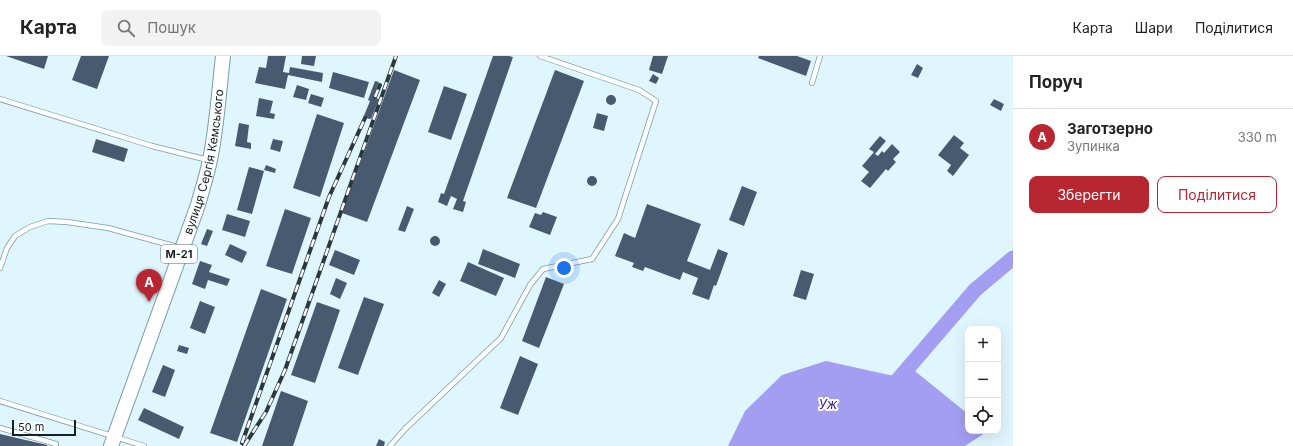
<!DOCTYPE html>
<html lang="uk">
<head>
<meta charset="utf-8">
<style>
  :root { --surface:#fff; --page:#f2f2f2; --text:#222; --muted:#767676; --line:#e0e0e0; --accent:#b72631 }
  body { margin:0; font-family:Inter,sans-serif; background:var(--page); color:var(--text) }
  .controls { position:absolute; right:12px; bottom:12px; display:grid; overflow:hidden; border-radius:8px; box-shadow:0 4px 16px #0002 }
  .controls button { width:36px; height:36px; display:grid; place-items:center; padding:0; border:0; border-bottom:1px solid var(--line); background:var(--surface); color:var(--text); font:20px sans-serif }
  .scale { position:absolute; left:12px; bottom:10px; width:64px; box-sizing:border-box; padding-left:4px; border:2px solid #132126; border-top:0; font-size:11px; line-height:14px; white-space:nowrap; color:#132126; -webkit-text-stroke:3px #fff; paint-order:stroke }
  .you { position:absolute; left:564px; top:212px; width:14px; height:14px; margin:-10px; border:3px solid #fff; border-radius:50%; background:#1a73e8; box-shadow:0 0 0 6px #1a73e833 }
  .badge { display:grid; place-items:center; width:26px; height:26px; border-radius:50%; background:var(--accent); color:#fff; font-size:13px; font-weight:700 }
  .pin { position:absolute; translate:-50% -33px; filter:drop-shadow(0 1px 2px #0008) }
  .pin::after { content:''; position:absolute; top:21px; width:14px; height:12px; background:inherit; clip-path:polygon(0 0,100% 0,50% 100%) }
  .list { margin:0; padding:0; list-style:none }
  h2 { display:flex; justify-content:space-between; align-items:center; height:52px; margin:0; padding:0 16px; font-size:17px }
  h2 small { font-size:13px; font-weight:400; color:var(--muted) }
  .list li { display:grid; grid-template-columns:26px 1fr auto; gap:12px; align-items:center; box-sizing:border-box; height:56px; padding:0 16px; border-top:1px solid var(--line) }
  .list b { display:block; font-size:15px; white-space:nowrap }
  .list p { margin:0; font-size:13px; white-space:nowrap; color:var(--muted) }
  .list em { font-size:13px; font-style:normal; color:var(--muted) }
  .actions { display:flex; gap:8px; padding:12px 16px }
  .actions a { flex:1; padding:9px 0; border:1px solid var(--accent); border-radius:8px; text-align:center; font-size:14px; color:var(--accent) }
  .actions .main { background:var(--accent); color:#fff }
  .icon { flex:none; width:22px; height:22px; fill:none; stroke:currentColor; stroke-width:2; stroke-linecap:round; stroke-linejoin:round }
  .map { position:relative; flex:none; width:1013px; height:390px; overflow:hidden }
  header { display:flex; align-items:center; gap:24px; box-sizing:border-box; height:56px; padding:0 20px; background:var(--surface); border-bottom:1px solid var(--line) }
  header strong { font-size:19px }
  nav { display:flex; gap:22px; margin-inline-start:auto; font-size:14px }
  .search { width:280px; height:36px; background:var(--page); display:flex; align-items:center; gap:10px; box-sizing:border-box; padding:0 14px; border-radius:8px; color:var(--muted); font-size:15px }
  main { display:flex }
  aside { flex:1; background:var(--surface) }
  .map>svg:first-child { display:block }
  .water { fill:#a49ef3 }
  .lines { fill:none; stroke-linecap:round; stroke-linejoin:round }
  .river { stroke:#a49ef3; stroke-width:15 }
  .building { fill:#485a70 }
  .service-casing { stroke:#789ba8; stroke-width:6 }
  .trunk-casing { stroke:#789ba8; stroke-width:16 }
  .service { stroke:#fff; stroke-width:4.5 }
  .trunk { stroke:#fff; stroke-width:14 }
  .rail-casing { stroke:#2a393e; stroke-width:4 }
  .rail { stroke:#fff; stroke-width:2.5; stroke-dasharray:8; stroke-linecap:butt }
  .labels { text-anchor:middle; stroke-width:4; stroke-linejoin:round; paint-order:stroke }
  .shield { fill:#fff; stroke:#5a6467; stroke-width:1 }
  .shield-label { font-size:11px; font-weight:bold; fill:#132126 }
  .street-label { font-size:12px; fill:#132126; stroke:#fff }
  .water-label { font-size:13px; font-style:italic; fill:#392283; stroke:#fff }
</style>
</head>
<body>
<header>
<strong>Карта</strong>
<div class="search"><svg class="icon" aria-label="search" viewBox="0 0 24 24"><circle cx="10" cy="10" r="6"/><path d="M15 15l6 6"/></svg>Пошук</div>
<nav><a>Карта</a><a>Шари</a><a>Поділитися</a></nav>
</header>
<main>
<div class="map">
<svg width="1013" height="390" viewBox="0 0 1013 390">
  <rect width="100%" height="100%" fill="#e0f6fe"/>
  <path class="water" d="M826,305L894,320L905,307L968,358V375H988L965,390H728L745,355L782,319Z"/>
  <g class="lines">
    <path class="river" d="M896,326L975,234L1013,202"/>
  </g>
  <path class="building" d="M6,0H48L44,13Z
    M81,0H109L97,33L72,24Z
    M268,0H286L283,16L289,17L290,11L323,17L322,26L288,19L285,33L255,27L259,11L266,12Z
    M302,0H316L314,10L301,8Z
    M493,0H509L513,1L463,145L466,146L463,156L453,153L457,143L451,140L447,150L438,146L441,137L444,138Z
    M653,0H668L662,18L649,14Z
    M759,0H797L811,5L806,20L758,2Z
    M917,8L923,12L918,22L911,19Z
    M394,14L420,24L367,166L342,157Z
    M555,14L584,25L536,152L507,142Z
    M333,16L369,26L364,42L329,32Z
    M653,18L659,22L656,28L649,25Z
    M375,25L379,26L373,41L379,43L371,63L363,62L370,45L368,44Z
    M297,29L309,33L306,44L293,41Z
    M444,30L467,38L451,84L428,76Z
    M311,38L324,42L321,51L308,47Z
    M606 44a5 5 0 1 1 10 0a5 5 0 1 1-10 0Z
    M259,42L273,45L270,57L275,58L274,63L256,60Z
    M994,43L1004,48L1001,55L990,49Z
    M597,57L608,60L604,75L593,72Z
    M317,58L344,67L320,141L293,132Z
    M239,67L249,69L247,86L251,87V93L235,90Z
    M954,79L964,87L960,92L969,99L953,120L947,115L951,109L938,99Z
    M880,80L886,85L875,98L878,100L882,95L884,97L892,88L900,96L893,103L896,106L888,115L886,113L870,132L861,125L869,116L862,110L874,96L869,93Z
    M96,83L128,93L124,106L92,96Z
    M273,83L283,85L280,96L270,93Z
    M266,109L276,113L275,117L264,114Z
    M249,111L264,115L252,158L237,154Z
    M587 125a5 5 0 1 1 10 0a5 5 0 1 1-10 0Z
    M742,130L757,136L744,170L729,164Z
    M647,148L701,168L687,205L710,214L718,193L728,197L716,230L714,229L709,244L692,238L698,222L683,216L680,224L645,211L643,215L632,211L634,207L615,200L624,177L635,182Z
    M407,150L414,153L405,176L398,174Z
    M285,153L311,162L292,218L266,210Z
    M543,156L557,161L550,179L529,171L535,157L541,159Z
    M227,158L250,165L245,181L222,174Z
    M207,173L213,175L207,190L201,188Z
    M430 185a5 5 0 1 1 10 0a5 5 0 1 1-10 0Z
    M230,188L247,196L242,207L225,199Z
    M483,193L520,208L515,222L478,208Z
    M335,194L360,204L354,219L329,209Z
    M200,205L212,209L209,216L230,223L227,230L208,224L205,233L192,228Z
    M468,206L504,222L496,240L460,225Z
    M801,214L814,218L806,244L793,240Z
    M546,221L564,228L539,292L522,285Z
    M336,222L347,227L340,243L330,238Z
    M439,224L446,228L439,241L432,237Z
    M261,233L287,243L237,386L210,377Z
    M364,241L384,248L358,319L338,312Z
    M200,245L215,251L205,278L190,272Z
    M317,246L340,254L315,327L291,319Z
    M179,289L189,292L187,298L177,295Z
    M520,300L538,308L518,359L500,352Z
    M163,309L175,314L165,341L152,336Z
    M281,335L308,345L293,390H262Z
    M144,352L184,371L179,383L138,364Z
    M0,378L47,389V390H0Z
    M379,383L385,386L384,390H376Z"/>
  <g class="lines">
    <g class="service-casing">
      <path id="service" d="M812,27L820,0
        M0,43L152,90L208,104
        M0,212L7,192L15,180L30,171L48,165L67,166L108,172L181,192
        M0,345L144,390
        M0,372L56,388
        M390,390L405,373L501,282L530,229L543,213L592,203L618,163L656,45L639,34L540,0"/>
    </g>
    <g class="trunk-casing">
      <g id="trunk">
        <path id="s1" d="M111,390L198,149C202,134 207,119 210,104C217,70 219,35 223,0"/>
      </g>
    </g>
    <use href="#service" class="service"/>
    <use href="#trunk" class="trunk"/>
    <g class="rail-casing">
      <path id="rail" d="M375,41L380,29
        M242,387L329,141L365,62
        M244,390L266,356L285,314L396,0"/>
    </g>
    <use href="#rail" class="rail"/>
  </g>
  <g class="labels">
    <rect class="shield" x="161" y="189" width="36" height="18" rx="3"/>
    <g class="shield-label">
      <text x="179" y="202">М-21</text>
    </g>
    <g class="street-label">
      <text dy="4" stroke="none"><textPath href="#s1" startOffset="300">вулиця Сергія Кемського</textPath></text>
    </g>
    <g class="water-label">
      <text x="828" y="353">Уж</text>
    </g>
  </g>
</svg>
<div class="controls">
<button>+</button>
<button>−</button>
<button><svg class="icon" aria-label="locate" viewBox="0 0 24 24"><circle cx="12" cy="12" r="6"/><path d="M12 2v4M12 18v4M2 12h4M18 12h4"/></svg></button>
</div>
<div class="scale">50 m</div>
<div class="you"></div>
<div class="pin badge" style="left:149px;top:246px">A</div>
</div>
<aside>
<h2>Поруч<small></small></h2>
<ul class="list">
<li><span class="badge">A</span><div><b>Заготзерно</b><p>Зупинка</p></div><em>330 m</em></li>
</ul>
<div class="actions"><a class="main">Зберегти</a><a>Поділитися</a></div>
</aside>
</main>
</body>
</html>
